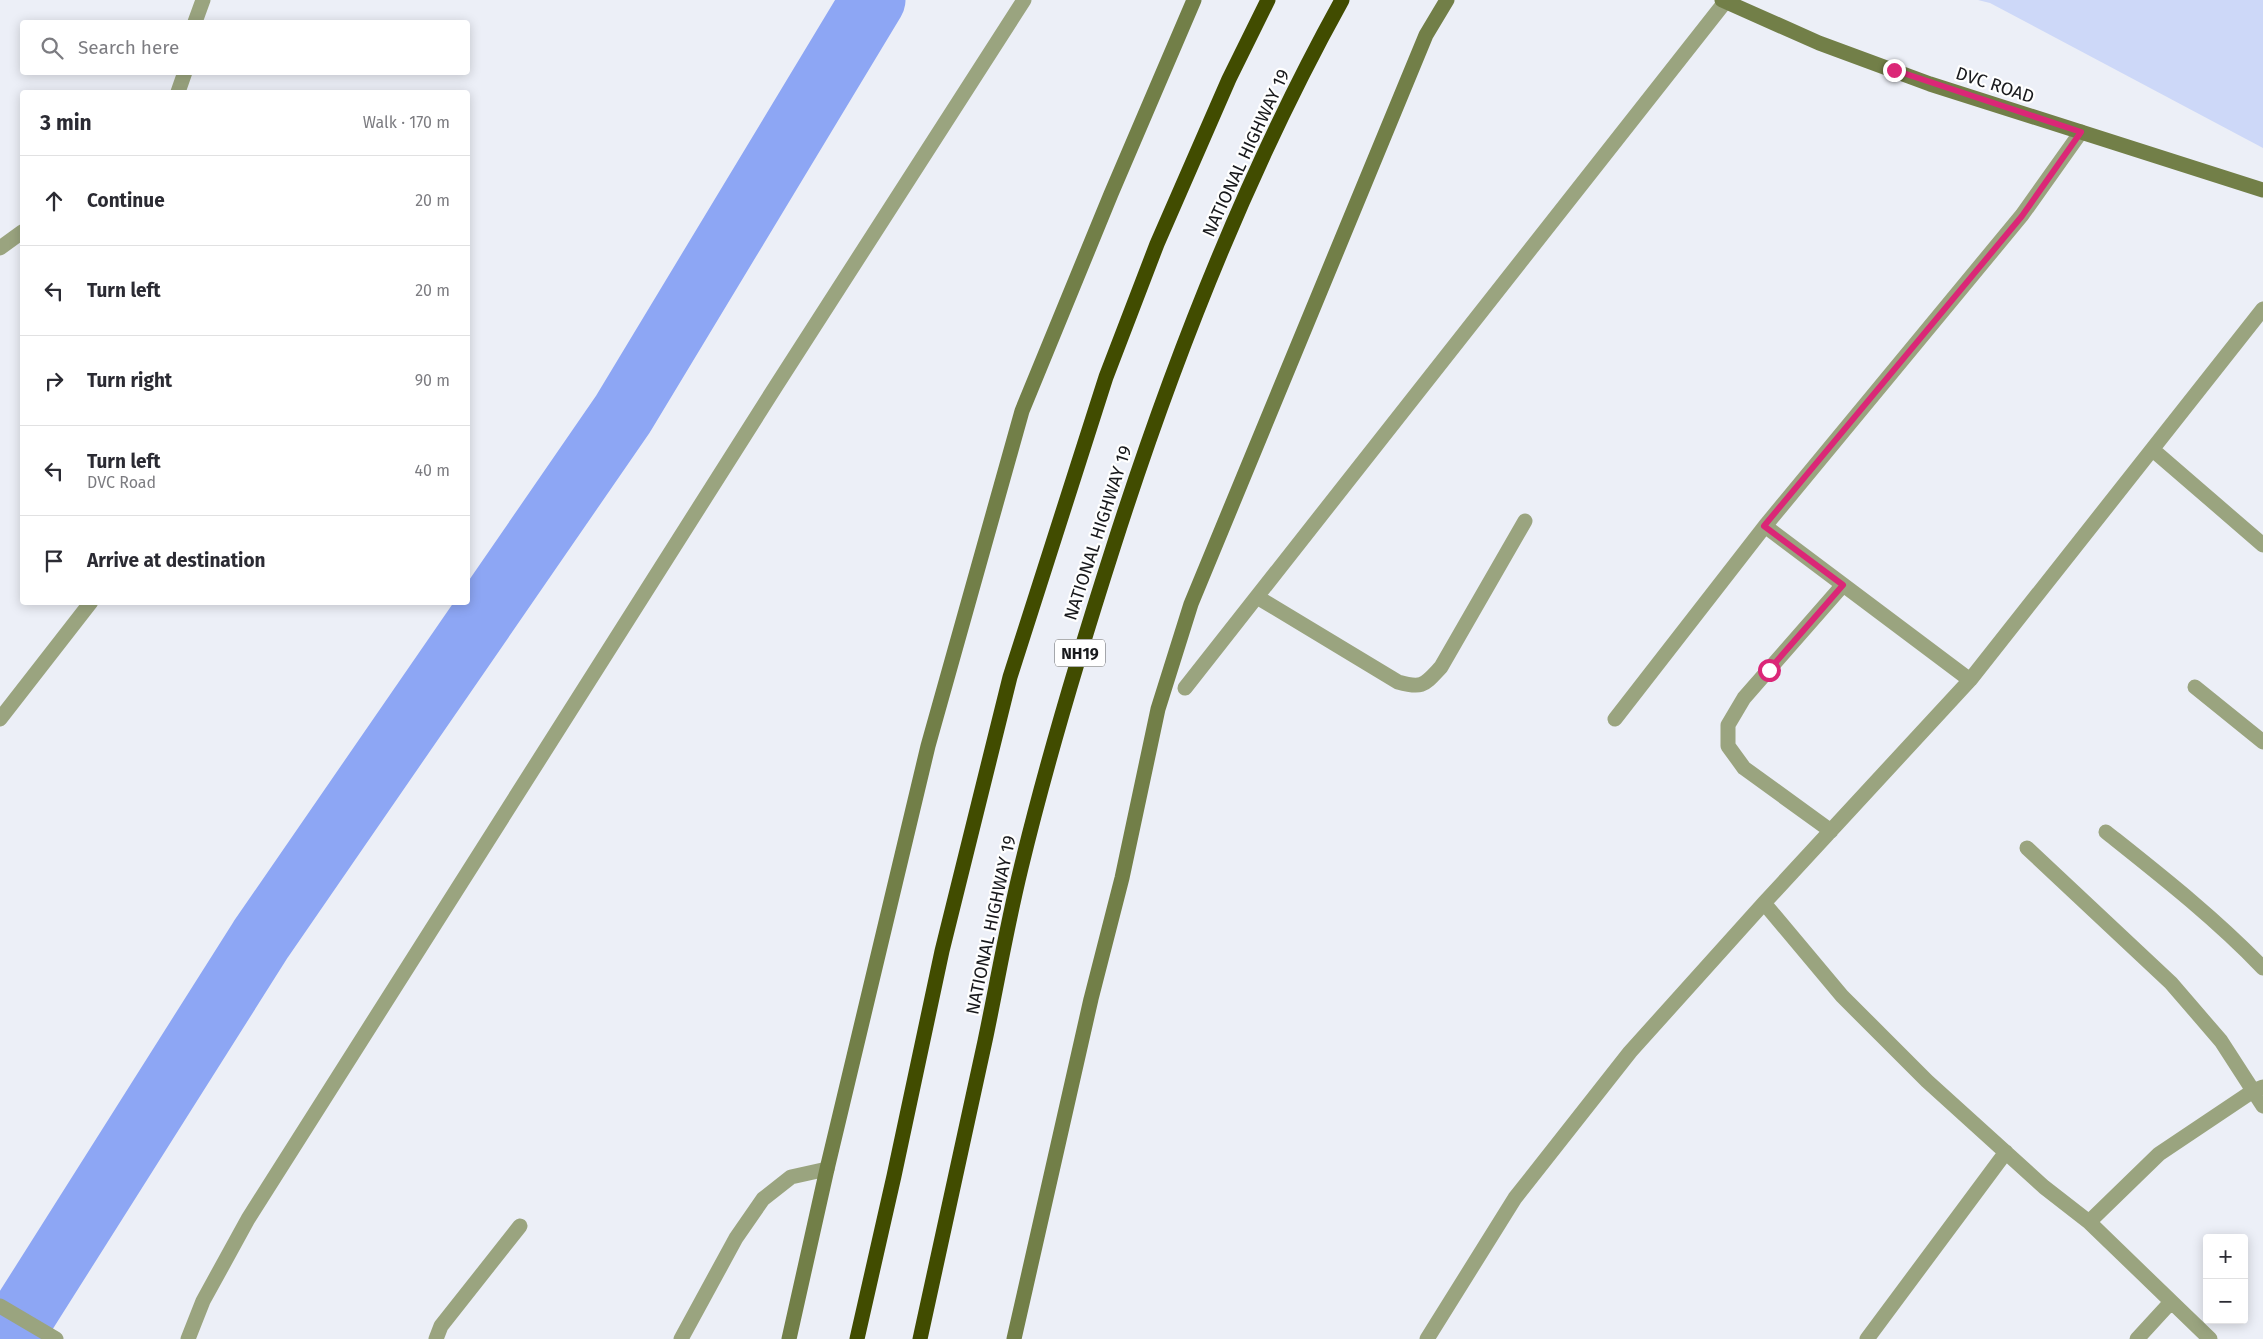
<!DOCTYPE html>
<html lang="en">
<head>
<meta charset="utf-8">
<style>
  :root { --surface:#fff; --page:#f2f2f3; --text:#2b2b33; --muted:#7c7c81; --line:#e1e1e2 }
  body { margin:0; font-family:"Fira Sans",sans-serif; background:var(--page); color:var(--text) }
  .controls { position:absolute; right:15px; bottom:15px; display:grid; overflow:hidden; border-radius:5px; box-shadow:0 2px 12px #0003 }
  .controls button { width:45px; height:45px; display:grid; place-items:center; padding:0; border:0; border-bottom:1px solid var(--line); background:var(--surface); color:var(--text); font:25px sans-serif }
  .stop { position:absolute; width:15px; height:15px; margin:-11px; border:4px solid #db2777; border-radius:50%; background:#fff }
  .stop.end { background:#db2777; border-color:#fff; box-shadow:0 1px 5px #0008 }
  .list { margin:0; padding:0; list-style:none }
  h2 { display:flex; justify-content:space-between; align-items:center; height:65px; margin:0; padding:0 20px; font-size:21px }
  h2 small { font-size:16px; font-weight:400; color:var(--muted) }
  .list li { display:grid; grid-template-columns:32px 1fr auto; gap:15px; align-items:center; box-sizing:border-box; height:90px; padding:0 20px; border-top:1px solid var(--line) }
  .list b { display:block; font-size:19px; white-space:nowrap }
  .list p { margin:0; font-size:16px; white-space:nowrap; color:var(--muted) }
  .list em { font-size:16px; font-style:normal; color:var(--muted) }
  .icon { flex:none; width:28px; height:28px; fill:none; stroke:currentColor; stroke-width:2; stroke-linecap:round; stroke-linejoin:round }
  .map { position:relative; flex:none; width:2263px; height:1339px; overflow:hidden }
  .search { position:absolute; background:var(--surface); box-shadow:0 2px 12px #0003; left:20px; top:20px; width:450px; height:55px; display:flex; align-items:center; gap:12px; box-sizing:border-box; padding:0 18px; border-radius:5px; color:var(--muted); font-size:19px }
  .panel { position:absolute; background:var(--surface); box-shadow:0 2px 12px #0003; left:20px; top:90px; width:450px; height:515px; border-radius:5px }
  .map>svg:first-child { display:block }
  .green { fill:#cdd8f8 }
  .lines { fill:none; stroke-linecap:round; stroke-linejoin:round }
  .river { stroke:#8da6f4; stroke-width:65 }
  .lane { stroke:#9aa47f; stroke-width:15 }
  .street { stroke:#9aa47f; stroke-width:15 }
  .secondary { stroke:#727f48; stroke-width:15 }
  .highway { stroke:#414c00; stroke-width:15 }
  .route { stroke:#db2777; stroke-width:6 }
  .labels { text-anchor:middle; stroke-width:4.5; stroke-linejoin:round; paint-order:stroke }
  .shield { fill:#fff; stroke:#5d5e60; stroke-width:1 }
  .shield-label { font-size:16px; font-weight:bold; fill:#18191c }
  .street-label { font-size:18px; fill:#18191c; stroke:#fff }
</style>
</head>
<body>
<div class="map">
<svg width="2263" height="1339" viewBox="0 0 2263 1339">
  <rect width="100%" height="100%" fill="#eceff7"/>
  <path class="green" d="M1978,0H2263V148L1990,3Z"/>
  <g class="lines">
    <path class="river" d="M8,1339L261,939L623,414L873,0"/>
    <path class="lane" d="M681,1339L736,1238L763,1199L791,1177L827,1169"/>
    <path class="street" d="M195,22L203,0
      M178,92L185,72
      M0,248L22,232
      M2153,450L2263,545
      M1765,526L1970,680
      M1257,597L1398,682C1423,689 1424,685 1441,667L1525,521
      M2195,687L2263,742
      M1185,688L1725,2
      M0,719L91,602
      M1615,719L1765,526L2022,215L2081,132
      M1831,831L1744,768L1728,746V725L1744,698L1843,585
      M2106,832C2160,875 2215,918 2263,968
      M2027,848L2171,983L2221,1041L2263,1106
      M1764,903L1842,996L1927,1081L2044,1187L2089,1222L2210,1339
      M2089,1222L2159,1154L2253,1091L2263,1087
      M0,1306L56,1339
      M188,1339L203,1301L248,1219L776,386L1024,0
      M436,1339L441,1326L520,1226
      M1427,1339L1515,1198L1630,1052L1764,903L1970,680L2263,309
      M1867,1339L2006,1152
      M2137,1339L2171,1302"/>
    <path class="secondary" d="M1722,0L1819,43L1930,84L2263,190
      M789,1339L827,1169L928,746L1022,411L1111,194L1194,0
      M1014,1339L1091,999L1122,878L1158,709L1191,604L1426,35L1447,0"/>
    <path class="highway" d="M857,1339L894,1176L942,951L1010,677L1106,377L1157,244L1229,79L1268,0
      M920,1339C942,1240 964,1141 985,1041C997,984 1007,925 1021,868C1047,760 1079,654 1113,548C1173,360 1246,173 1342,0"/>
  </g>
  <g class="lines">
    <path class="route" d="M1769,670L1843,585L1764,526L2022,216L2081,132L1894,70"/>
  </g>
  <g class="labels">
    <rect class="shield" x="1055" y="639.5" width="50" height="27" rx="4"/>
    <g class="shield-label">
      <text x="1080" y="659">NH19</text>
    </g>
    <g class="street-label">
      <text transform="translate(1995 85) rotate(18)" y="6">DVC ROAD</text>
      <text transform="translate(1246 153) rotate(-65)" y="6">NATIONAL HIGHWAY 19</text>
      <text transform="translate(1098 533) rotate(-72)" y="6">NATIONAL HIGHWAY 19</text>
      <text transform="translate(991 925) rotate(-78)" y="6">NATIONAL HIGHWAY 19</text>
    </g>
  </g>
</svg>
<div class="controls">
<button>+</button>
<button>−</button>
</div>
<div class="stop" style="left:1769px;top:670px"></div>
<div class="stop end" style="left:1894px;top:70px"></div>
<div class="search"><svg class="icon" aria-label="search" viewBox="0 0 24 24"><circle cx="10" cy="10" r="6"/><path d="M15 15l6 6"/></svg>Search here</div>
<section class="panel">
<h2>3 min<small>Walk · 170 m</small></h2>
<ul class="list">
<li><svg class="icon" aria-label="ahead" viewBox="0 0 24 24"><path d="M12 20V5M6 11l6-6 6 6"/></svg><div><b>Continue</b></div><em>20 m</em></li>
<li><svg class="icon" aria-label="left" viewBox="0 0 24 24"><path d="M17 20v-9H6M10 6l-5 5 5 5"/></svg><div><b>Turn left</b></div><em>20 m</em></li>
<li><svg class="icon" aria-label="right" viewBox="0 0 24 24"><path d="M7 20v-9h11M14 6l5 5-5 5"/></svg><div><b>Turn right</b></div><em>90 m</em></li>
<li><svg class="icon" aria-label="left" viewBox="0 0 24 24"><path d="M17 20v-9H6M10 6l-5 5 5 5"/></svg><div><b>Turn left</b><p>DVC Road</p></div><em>40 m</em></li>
<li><svg class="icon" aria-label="arrive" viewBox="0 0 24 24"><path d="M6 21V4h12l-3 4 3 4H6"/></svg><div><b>Arrive at destination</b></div></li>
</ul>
</section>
</div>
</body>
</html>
